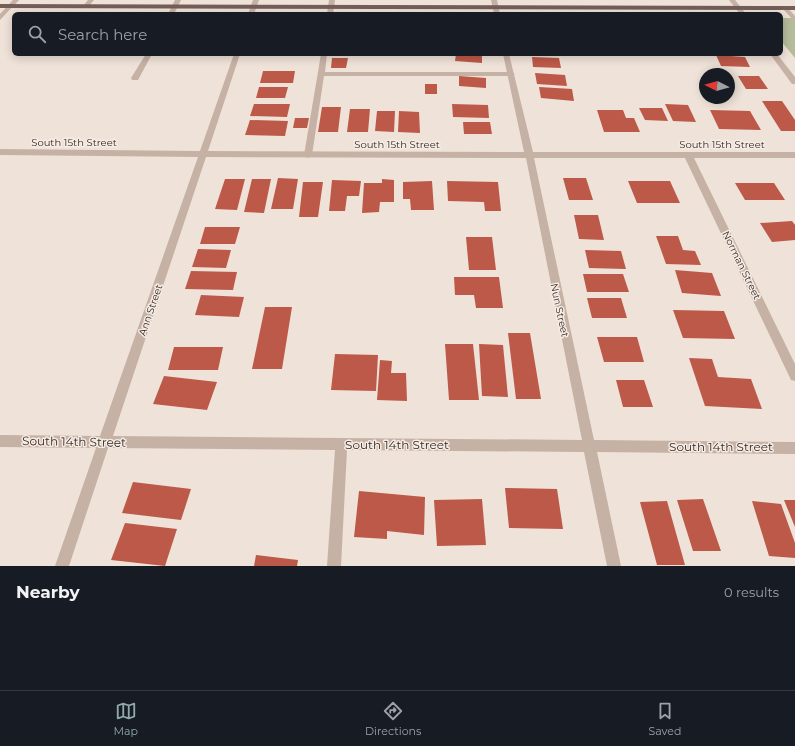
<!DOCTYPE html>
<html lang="en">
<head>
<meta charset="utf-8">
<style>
  :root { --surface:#171b24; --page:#20242c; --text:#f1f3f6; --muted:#9ea1a6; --line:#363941; --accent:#92aaaa }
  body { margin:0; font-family:Montserrat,sans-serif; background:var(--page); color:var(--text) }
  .compass { position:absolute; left:699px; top:68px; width:36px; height:36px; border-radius:50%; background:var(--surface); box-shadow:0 2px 10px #0003; rotate:276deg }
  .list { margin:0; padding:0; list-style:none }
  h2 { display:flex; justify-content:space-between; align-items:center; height:52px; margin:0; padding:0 16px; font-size:17px }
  h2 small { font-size:13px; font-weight:400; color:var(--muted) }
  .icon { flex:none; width:22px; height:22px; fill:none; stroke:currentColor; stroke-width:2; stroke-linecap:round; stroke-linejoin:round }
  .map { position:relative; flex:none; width:795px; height:566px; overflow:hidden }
  .search { position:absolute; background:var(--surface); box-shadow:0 2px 10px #0003; left:12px; right:12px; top:12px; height:44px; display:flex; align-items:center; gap:10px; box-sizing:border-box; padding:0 14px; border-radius:6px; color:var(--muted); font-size:15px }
  .sheet { height:124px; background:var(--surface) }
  nav { display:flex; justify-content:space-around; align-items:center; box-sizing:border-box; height:56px; border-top:1px solid var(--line); background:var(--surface); font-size:11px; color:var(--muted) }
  nav a { display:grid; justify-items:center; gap:2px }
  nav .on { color:var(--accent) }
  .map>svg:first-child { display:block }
  .green { fill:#b4bc9a }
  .building { fill:#bd5948 }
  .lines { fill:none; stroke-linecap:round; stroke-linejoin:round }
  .lane { fill:#c6b1a5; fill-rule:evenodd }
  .street { fill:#c6b1a5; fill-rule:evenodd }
  .primary { fill:#735e58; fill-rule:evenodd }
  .labels { text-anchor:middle; stroke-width:3; stroke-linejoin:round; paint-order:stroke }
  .street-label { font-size:10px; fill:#322926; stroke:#f7ece4 }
  .near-street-label { font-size:12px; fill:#322926; stroke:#f7ece4 }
</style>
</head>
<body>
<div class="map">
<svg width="795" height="566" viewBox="0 0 795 566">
  <rect width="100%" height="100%" fill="#efe2d8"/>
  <path class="green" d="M781,18H795V58L781,41Z"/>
  <path class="building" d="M456,54H482V63L455,61Z
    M716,55L745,57L750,67L721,66Z
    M532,57L559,58L561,68L533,67Z
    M332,58H348L346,68H331Z
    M263,71H295L293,83H260Z
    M535,73L565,75L567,86L537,84Z
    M459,76L486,78V88L459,86Z
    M738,76H759L768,89H746Z
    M425,84H437V94H425Z
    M259,87H288L285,98H256Z
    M539,87L572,89L574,101L541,98Z
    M762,101H782L795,120V131H781Z
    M254,104H290L287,117L250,116Z
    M452,104L488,105L489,118L453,117Z
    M665,104L688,105L696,122L673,121Z
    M322,107H341L338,132H318Z
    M639,108H662L668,121L645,120Z
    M350,109H370L368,132H347Z
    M597,110H623L626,118H634L640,132H604Z
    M710,110L750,111L761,130L719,129Z
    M377,111H395L394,132L375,131Z
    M399,111L419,112L420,133L398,132Z
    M295,118H309L307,128H293Z
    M250,120L288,121L285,136L245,135Z
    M463,122H490L492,134H464Z
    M278,178L298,179L293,209H271Z
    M563,178H586L593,200H569Z
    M225,179H245L237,210L215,209Z
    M252,179H271L264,213L244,212Z
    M382,179L394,180V202H380L379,212L362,213L364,183H382Z
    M332,180L361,181L359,196H347L345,211H329Z
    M432,181L434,210H411L410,199H403V182Z
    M447,181L498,182L501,211H485L484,202L448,201Z
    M628,181H670L680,203H637Z
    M303,182H323L318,217H299Z
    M735,183H774L785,200H745Z
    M574,215H598L604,240L579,239Z
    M792,221L795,225V240L772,242L760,223Z
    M205,227H240L235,244H200Z
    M656,236H678L683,250L695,251L701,265L666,264Z
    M466,237H492L496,270H469Z
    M198,249L231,250L226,268L192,267Z
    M585,250L621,251L626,269L589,268Z
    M675,270L712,273L721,296L682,293Z
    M191,271L237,272L233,290L185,289Z
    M583,274H623L629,292H587Z
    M454,277H499L503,308H476L474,295H455Z
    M201,295L244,297L239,317L195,315Z
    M587,298H621L627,318H592Z
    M265,307H292L282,369H252Z
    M673,310L724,311L735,339L683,338Z
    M508,333H530L541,399H516Z
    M597,337H637L644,362H604Z
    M445,344H473L479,400H449Z
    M479,344L503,345L508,397L482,396Z
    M174,347H223L218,370H168Z
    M335,354L378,355L376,391L331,390Z
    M689,358L712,359L718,377L751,379L762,409L705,406Z
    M380,360L392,361L391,373H406L407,401L377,400Z
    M164,376L217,382L207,410L153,404Z
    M616,380H644L653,407H623Z
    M133,482L191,489L181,520L122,513Z
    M505,488L557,489L563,529L509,528Z
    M359,491L425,497L424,535L387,531V539L354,537Z
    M482,499L486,545L437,546L434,500Z
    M703,499L721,551H693L677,500Z
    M784,500H795V527Z
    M667,501L685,565H657L640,502Z
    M752,501L781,504L795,543V558L769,556Z
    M125,523L177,529L165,566L111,560Z
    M256,555L298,560L297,566H254Z"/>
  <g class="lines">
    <path class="lane" d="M88,0H94L88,7H84L83,6Z
      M175,0H181L174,14H168Z
      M329,0H335L333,14H327Z
      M783,7H787L795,16V22L783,9Z
      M146,54H152L138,80H132L131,78Z
      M321,54H327L325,72H511L515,74L511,76H324L312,155L308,158L304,155Z"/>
    <path class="street" d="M13,0H19L0,20V14Z
      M253,0H259L254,14H248Z
      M491,0H497L500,14H494Z
      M729,0H735L746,14H740Z
      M234,54H240L208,151L524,152L503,54H509L533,152H795V158H694L795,364V381L791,380L685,158H534L594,440L795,442V454L597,452L621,566H607L584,452L347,450L341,566H327L335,450L108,448L69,566H55L96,448L0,447V435L100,436L198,157L0,155V149L200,151ZM206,157L526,158L582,440L113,436Z
      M770,54H777L795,77V84H792Z"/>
    <path class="primary" d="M0,4L795,6V10L0,8Z"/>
  </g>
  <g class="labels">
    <g class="street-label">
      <text x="74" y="146">South 15th Street</text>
      <text x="397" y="148">South 15th Street</text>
      <text x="722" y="148">South 15th Street</text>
      <text transform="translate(742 265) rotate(64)" y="4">Norman Street</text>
      <text transform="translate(150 310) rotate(-71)" y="4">Ann Street</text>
      <text transform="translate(560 310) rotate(78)" y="4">Nun Street</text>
    </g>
    <g class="near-street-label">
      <text transform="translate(74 442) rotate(1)" y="4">South 14th Street</text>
      <text x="397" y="449">South 14th Street</text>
      <text x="721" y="451">South 14th Street</text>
    </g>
  </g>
</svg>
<svg class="compass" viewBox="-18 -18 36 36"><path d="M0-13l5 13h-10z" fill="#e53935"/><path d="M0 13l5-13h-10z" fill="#9ea1a6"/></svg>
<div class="search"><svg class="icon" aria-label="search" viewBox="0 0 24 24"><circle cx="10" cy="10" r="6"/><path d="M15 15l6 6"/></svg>Search here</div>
</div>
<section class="sheet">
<h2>Nearby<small>0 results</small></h2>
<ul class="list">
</ul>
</section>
<nav>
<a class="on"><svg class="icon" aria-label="map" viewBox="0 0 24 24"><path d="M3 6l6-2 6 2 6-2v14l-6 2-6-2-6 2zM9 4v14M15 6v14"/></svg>Map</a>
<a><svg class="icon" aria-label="directions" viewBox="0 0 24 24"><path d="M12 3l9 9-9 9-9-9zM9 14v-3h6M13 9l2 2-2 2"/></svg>Directions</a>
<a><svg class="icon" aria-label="saved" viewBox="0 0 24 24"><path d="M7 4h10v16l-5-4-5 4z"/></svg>Saved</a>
</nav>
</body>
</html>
